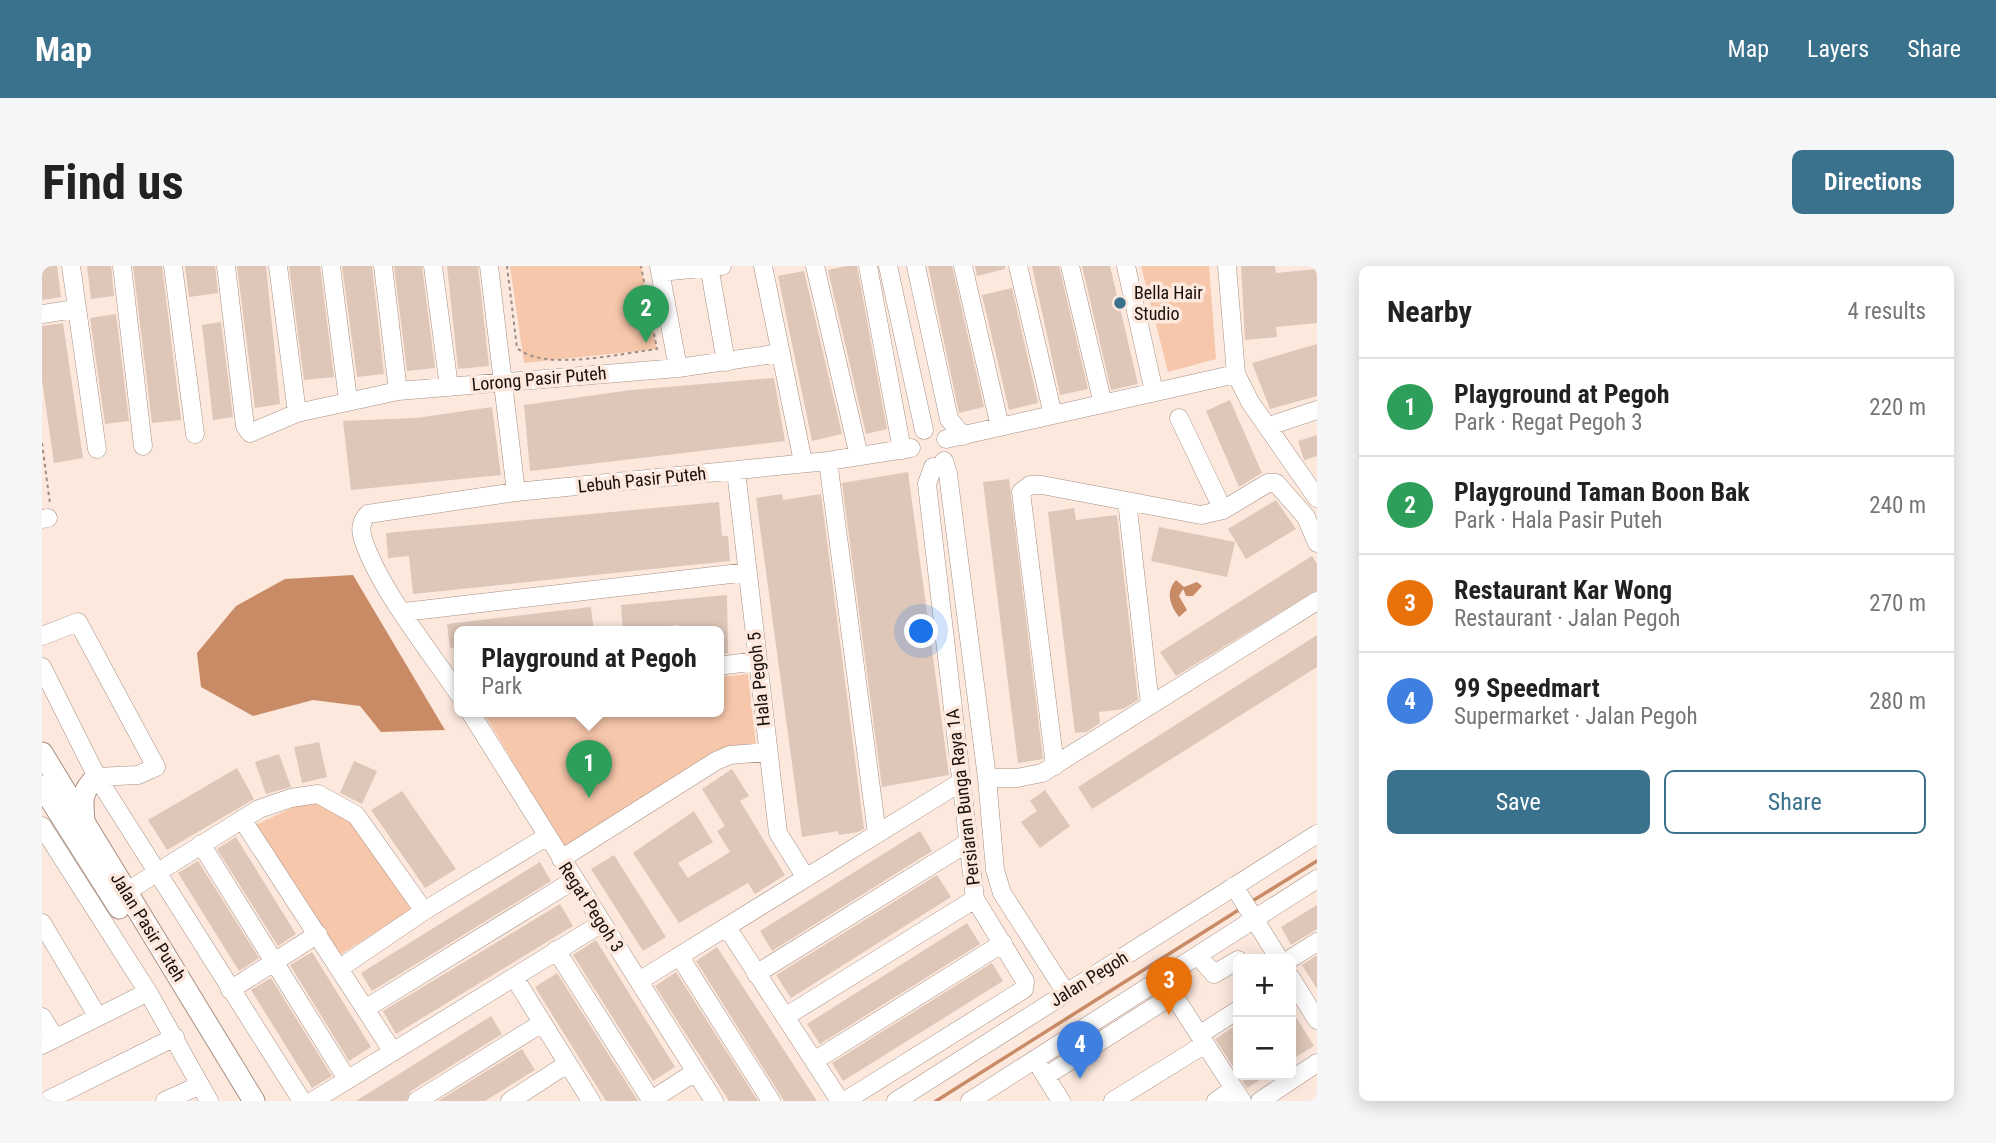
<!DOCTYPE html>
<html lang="en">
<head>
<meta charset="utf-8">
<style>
  :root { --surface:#fff; --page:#f6f6f6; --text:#222; --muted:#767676; --line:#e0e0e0; --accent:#3a718c }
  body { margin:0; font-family:"Roboto Condensed",sans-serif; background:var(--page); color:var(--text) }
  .controls { position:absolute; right:21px; bottom:21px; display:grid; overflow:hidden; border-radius:10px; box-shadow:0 4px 18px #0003 }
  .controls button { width:63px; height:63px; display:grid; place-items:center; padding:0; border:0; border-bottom:2px solid var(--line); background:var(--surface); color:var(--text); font:35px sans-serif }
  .you { position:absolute; left:880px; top:366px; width:24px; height:24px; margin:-18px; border:5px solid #fff; border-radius:50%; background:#1a73e8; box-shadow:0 0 0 10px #1a73e833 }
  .badge { display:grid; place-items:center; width:46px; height:46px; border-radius:50%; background:var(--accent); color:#fff; font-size:23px; font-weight:700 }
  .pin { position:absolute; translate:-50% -58px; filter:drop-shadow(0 2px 4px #0008) }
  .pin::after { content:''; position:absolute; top:37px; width:24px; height:21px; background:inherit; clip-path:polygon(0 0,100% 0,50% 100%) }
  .popup { position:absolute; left:412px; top:360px; width:270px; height:91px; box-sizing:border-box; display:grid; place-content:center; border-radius:10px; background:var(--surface); filter:drop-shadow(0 2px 5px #0005); font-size:23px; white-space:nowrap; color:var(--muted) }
  .popup b { font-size:26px; color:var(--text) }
  .popup::after { content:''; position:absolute; left:50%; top:100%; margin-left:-14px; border:14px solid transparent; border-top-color:var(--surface) }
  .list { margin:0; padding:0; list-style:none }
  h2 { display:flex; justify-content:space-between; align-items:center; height:91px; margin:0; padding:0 28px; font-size:30px }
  h2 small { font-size:23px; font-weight:400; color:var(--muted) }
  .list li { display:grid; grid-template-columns:46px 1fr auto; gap:21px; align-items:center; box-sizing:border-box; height:98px; padding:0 28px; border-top:2px solid var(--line) }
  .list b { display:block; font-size:26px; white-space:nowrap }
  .list p { margin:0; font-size:23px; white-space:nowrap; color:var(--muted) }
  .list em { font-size:23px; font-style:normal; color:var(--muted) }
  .actions { display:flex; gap:14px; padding:21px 28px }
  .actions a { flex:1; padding:16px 0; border:2px solid var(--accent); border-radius:10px; text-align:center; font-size:24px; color:var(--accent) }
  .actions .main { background:var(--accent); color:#fff }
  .map { position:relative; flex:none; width:1275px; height:835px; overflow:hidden; border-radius:10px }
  header { display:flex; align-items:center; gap:42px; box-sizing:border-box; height:98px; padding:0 35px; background:var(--accent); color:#fff }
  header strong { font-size:33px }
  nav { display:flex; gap:38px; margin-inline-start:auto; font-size:24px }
  .intro { display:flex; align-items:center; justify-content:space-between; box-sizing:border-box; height:168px; padding:0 42px }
  h1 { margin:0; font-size:49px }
  .button { padding:18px 32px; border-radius:10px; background:var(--accent); color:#fff; font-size:24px; font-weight:700 }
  main { display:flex; gap:42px; padding:0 42px }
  aside { flex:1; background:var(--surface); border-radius:10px; box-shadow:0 4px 18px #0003 }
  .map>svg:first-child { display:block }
  .green { fill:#f7c7ab }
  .water { fill:#c88b66 }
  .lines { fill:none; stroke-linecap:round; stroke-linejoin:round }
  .stream { stroke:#c88b66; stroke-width:3.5 }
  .building { fill:#dec7b9 }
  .minor-casing { stroke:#a69083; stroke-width:19 }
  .major-casing { stroke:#a69083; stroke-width:23 }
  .path { stroke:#9d8e86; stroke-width:2; stroke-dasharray:3.5 3.5; stroke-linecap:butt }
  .minor { stroke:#fff; stroke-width:18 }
  .major { stroke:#fff; stroke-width:21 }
  .poi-dot { fill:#3a718c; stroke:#fce8dd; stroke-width:2.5 }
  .labels { text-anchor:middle; stroke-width:7; stroke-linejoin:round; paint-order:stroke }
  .poi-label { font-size:18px; fill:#18100b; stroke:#fce8dd; text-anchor:start }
  .street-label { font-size:18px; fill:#18100b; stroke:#fce8dd }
</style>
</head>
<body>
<header>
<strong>Map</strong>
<nav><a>Map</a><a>Layers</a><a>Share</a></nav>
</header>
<div class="intro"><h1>Find us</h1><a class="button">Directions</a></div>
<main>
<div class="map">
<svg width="1275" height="835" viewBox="0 0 1275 835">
  <rect width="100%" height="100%" fill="#fce8dd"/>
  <path class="green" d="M468,0H599L615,83L482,97Z
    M1099,0H1167L1174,93L1126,106Z
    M706,408L714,479L522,582L441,446H676L677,411Z
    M274,531L308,553L372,642L296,690L211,560Z"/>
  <path class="water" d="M311,309L403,464L339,466L318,440L271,434L211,450L159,421L155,387L194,340L243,313Z
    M1134,314L1142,321L1155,316L1160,320L1151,330H1144L1141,323L1137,330L1145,344L1137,351C1128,339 1123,326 1134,314Z"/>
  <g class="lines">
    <path class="stream" d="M1212,634L1275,595
      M894,835L1195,645"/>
  </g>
  <path class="building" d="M0,0H15L19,31L0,34Z
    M45,0H69L72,30L49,33Z
    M91,0H120L139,154L110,157Z
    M143,0H173L176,27L147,31Z
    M195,0H224L238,138L213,142Z
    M247,0H278L292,111L262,114Z
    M300,0H330L342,108L315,111Z
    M352,0H380L393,102L365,105Z
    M405,0H436L447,100L416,103Z
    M805,0H815L845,163L824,168L786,4Z
    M886,0H910L942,141L917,147Z
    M933,0H963V3L935,10Z
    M990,0H1017L1046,123L1018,129Z
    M1040,0H1068L1096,118L1069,124Z
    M1199,0H1233L1234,7L1275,3V57L1234,61L1235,71L1203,74Z
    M762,5L800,168L770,175L736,10Z
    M970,22L996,137L967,144L940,29Z
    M74,48L87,155L63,158L48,52Z
    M179,56L191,151L171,154L160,59Z
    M21,57L41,192L12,197L0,114V60Z
    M1275,78V130L1228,143L1210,97Z
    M732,112L743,175L488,205L482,139L589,124Z
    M1188,134L1220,207L1197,221L1164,145Z
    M450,141L459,209L309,224L301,155L374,152Z
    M1275,169V190L1262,194L1256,175Z
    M866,206L907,509L840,521L800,217Z
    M967,213L1001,493L976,497L941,216Z
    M740,228L741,234L779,228L822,563L816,566L797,569L796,565L760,571L714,232Z
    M1234,234L1254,263L1204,293L1186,263Z
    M677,236L680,270H686L688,295L371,328L367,290L346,292L344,267Z
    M1032,242L1034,254L1075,249L1096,434L1081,443L1057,446L1058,457L1045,466L1033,467L1006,246Z
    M1117,261L1193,276L1185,311L1109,295Z
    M1270,290L1275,298V324L1134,410L1118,386Z
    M685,329L686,387L676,388V366H637L636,359L581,365L579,339Z
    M549,341L552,366H417V381L408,382L405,358Z
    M1275,369V401L1050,543L1036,521Z
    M277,476L285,511L260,517L252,481Z
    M237,488L249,521L224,528L213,496Z
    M312,495L335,505L320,538L298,527Z
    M195,502L212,533L125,584L106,554Z
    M690,503L707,530L698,535L743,609L713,628L706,617L637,657L591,587L652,545L671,576L636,597L646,612L688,586L675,565L683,560L660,523Z
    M1003,524L1028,560L998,582L979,556L995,545L988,535Z
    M360,525L414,603L383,622L329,544Z
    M878,565L890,585L730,685L718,665Z
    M194,571L254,668L236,680L175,583Z
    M572,589L624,671L601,685L549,603Z
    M156,595L217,692L197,705L136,607Z
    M498,596L509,615L330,725L319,707Z
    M895,609L909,631L749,732L734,709Z
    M518,638L531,660L354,768L341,745Z
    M1275,639V663L1249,679L1239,661Z
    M925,657L938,678L778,778L765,758Z
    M554,674L633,801L611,815L531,689Z
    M675,681L775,835H742L654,695Z
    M270,686L329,781L307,795L248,699Z
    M1275,689V723L1260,699Z
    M950,697L961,715L801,815L790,797Z
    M634,706L716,835H687L645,770L613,720Z
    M515,707L596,835H564L493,721Z
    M229,712L290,810L270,822L209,724Z
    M1249,743L1272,780L1249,794Z
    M449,750L460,768L369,825L364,835H314Z
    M1196,758V808L1173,773Z
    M480,783L493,804L443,835H396Z
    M1197,809H1226L1205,822Z"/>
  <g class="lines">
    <g class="minor-casing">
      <path id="minor" d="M29,0L55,183
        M80,0L101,180
        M131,0L153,168
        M184,0L203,160L208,167L255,147L356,125L636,102L739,87
        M236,0L255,147
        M289,0L306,134
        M341,0L356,125
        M391,0L407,121
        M447,0L474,226
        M617,0L636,102
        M667,0L684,96
        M721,0L761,196
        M773,0L817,190
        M826,0L860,184
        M846,0L882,164
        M874,0L907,153L921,170
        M921,0L958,161
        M976,0L1011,149
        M1028,0L1061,138
        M1084,0L1112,126
        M1185,0L1194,108L1208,136L1275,232
        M618,6L680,0
        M0,48L33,43
        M1137,152L1181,244
        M1227,160L1275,144
        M904,173L1194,108
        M786,195L835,568
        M902,195L906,208L945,512L953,604L960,627L1024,727
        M694,205L736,567L764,612
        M1085,235L1108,439
        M0,253L6,252
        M362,346L706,306
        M0,370L36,356L114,501L96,509L55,511
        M676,400L715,395
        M0,401L55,511L260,835
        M418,430C388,385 337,323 321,273C318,264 319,255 326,248L474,226L786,195L869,182
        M428,446L672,835
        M1013,500L979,226L988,219H1000L1159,249L1181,244L1226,217H1234L1264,251L1275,277
        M945,512H975L1000,507L1275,335
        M200,553L351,786
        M0,560L106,726L167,835
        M159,578L305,813
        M519,593L674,495L688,489L725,486
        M1192,620L1237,693
        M84,626L217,543L249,532L276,528L314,549L382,645
        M0,657L56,751
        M686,663L798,835
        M514,684L609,834
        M1156,690L1172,708L1196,694
        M638,691L729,835
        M1248,693L1275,676
        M298,702L382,645L504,571
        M714,708L925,577
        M472,711L549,835
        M1249,712L1275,754
        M597,715L919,516
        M1125,719L1200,835
        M188,724L276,668
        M323,743L532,614
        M0,751L13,772
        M743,751L933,633
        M1157,769L1196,744
        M0,779L106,726
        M772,795L961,677
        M999,803L1019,835
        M1004,810L1131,729
        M4,835L133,771
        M123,835L158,819
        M271,835L560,657
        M375,835L500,757
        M468,835L525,798
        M608,835L653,806
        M803,835L976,727L982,723L983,715L933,633L885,218L891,201
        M854,835L1275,568
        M928,835L1275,613
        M1071,835L1163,778
        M1174,835L1192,823
        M1218,835L1275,797"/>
    </g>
    <g class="major-casing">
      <path id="major" d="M0,487L212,835
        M0,520L77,642
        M42,555C40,534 39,525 55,511"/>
    </g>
    <path class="path" d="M465,0L475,82C502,106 580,87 615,83L599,0
      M0,177L8,238"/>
    <use href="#minor" class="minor"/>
    <use href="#major" class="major"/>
  </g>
  <circle class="poi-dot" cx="1078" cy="37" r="7"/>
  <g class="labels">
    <g class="poi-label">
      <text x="1092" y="33">Bella Hair<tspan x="1092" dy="21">Studio</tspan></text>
    </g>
    <g class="street-label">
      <text transform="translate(497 113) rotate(-5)" y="6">Lorong Pasir Puteh</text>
      <text transform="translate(600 214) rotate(-6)" y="6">Lebuh Pasir Puteh</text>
      <text transform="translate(717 413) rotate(-96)" y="6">Hala Pegoh 5</text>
      <text transform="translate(921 531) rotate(-97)" y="6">Persiaran Bunga Raya 1A</text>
      <text transform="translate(549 641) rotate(57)" y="6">Regat Pegoh 3</text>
      <text transform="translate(106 661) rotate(58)" y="6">Jalan Pasir Puteh</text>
      <text transform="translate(1047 713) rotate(-32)" y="6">Jalan Pegoh</text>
    </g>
  </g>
</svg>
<div class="controls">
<button>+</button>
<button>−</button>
</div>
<div class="you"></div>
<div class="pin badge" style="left:547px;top:532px;background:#2e9e5b">1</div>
<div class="popup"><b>Playground at Pegoh</b>Park</div>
<div class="pin badge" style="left:604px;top:77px;background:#2e9e5b">2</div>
<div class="pin badge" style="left:1127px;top:749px;background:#e8710a">3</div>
<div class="pin badge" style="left:1038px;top:813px;background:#3f7fe0">4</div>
</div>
<aside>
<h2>Nearby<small>4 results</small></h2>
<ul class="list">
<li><span class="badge" style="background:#2e9e5b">1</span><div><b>Playground at Pegoh</b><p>Park · Regat Pegoh 3</p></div><em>220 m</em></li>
<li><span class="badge" style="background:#2e9e5b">2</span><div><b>Playground Taman Boon Bak</b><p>Park · Hala Pasir Puteh</p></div><em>240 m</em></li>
<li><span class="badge" style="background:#e8710a">3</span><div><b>Restaurant Kar Wong</b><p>Restaurant · Jalan Pegoh</p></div><em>270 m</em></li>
<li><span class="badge" style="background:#3f7fe0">4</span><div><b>99 Speedmart</b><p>Supermarket · Jalan Pegoh</p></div><em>280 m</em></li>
</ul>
<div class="actions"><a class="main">Save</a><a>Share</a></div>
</aside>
</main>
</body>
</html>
